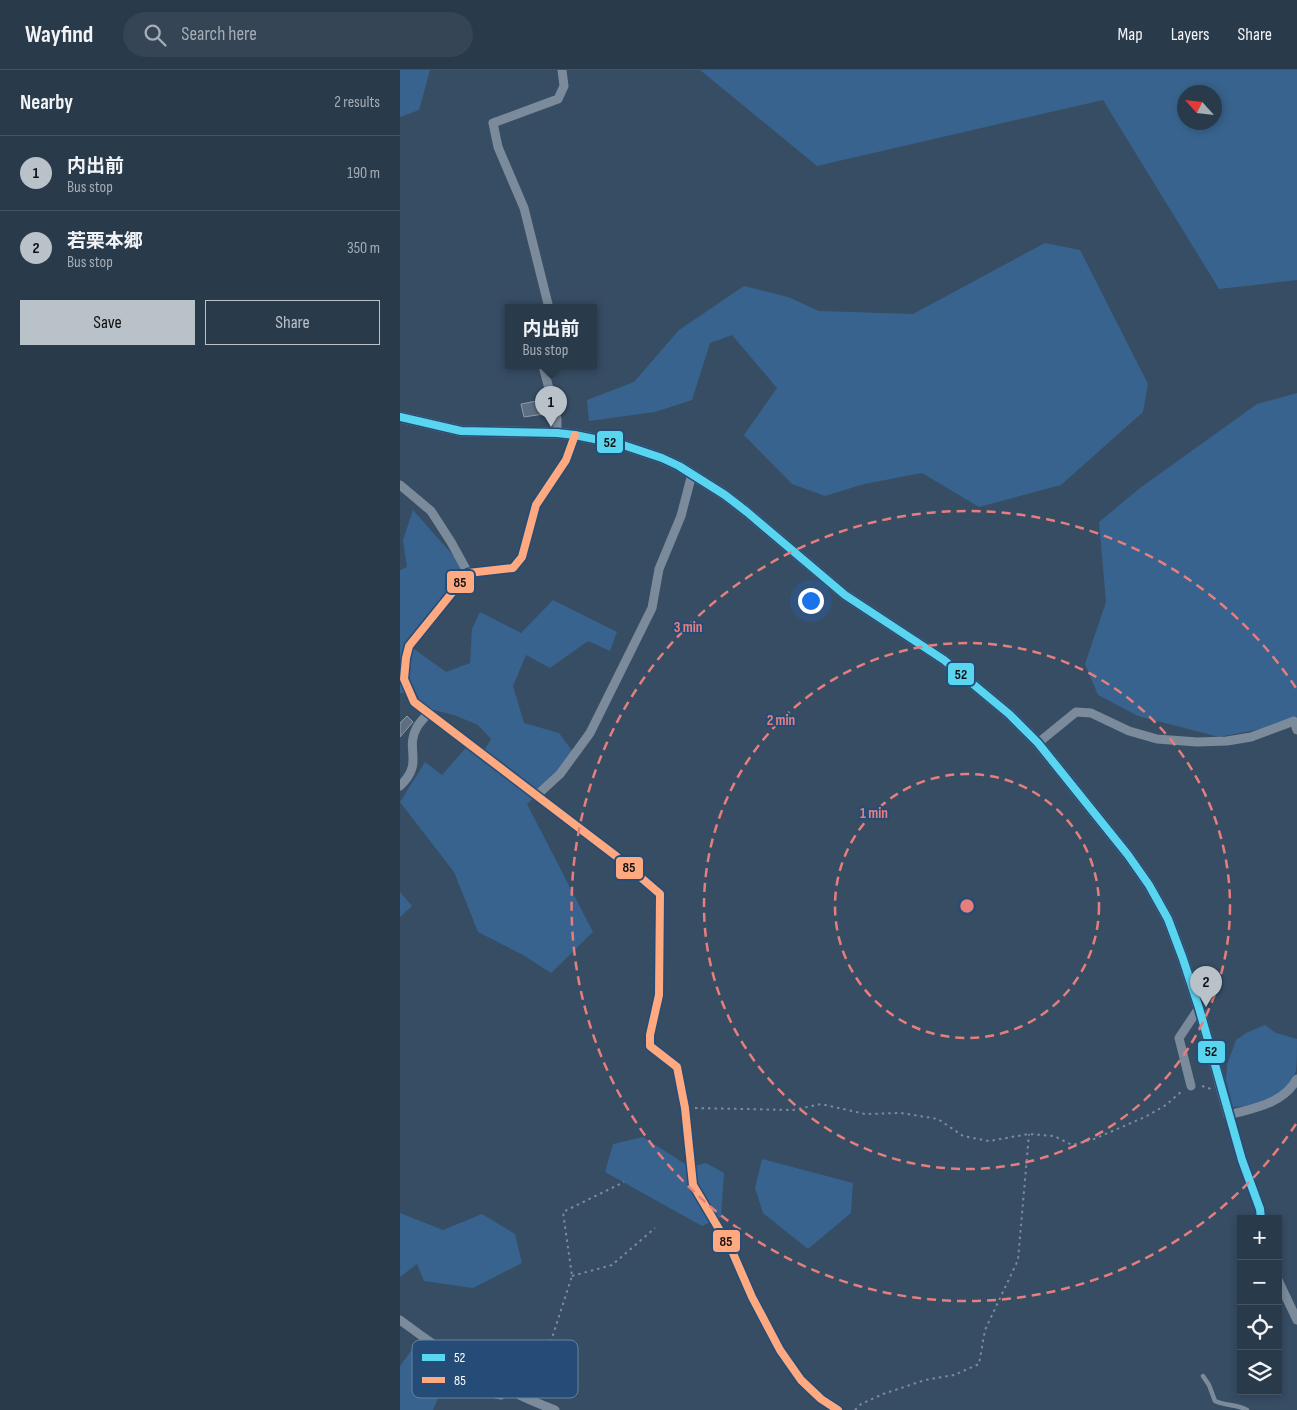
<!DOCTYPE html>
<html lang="en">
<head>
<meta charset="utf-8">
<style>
  :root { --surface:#293a4b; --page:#354555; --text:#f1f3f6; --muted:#a5adb5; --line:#455463; --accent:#b9c1c9 }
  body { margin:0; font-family:"Sofia Sans Condensed","Noto Sans JP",sans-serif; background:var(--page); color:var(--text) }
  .controls { position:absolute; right:15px; bottom:15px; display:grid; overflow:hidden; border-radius:0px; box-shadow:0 2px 8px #0003 }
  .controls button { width:45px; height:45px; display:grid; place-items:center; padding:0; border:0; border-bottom:1px solid var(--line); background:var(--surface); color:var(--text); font:25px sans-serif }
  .compass { position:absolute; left:777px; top:15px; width:45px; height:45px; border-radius:50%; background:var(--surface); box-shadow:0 2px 8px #0003; rotate:297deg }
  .you { position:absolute; left:410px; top:530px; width:18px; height:18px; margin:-12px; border:4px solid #fff; border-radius:50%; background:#1a73e8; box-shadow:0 0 0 8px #1a73e833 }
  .badge { display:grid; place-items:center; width:32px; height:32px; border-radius:50%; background:var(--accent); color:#111; font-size:16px; font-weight:700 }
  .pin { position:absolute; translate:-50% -41px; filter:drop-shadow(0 1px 2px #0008) }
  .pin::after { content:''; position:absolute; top:26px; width:18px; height:15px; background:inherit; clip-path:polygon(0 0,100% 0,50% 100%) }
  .popup { position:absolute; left:105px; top:234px; width:92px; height:65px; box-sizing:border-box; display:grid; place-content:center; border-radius:0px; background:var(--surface); filter:drop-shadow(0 1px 4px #0005); font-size:16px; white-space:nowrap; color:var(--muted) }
  .popup b { font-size:19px; color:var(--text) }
  .popup::after { content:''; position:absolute; left:50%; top:100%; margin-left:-10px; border:10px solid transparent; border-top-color:var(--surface) }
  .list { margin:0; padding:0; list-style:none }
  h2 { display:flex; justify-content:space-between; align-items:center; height:65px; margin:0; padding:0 20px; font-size:21px }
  h2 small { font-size:16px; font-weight:400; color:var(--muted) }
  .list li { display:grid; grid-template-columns:32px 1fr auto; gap:15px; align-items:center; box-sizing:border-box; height:75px; padding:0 20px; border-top:1px solid var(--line) }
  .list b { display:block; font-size:19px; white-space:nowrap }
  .list p { margin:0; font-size:16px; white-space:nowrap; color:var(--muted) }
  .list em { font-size:16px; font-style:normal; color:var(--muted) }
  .actions { display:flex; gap:10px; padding:15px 20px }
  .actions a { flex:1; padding:11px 0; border:1px solid var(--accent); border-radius:0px; text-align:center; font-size:18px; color:var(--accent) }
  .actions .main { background:var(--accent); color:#111 }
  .icon { flex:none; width:28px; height:28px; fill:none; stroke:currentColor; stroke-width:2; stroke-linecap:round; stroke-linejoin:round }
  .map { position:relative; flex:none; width:897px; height:1340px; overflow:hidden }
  header { display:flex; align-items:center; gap:30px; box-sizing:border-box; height:70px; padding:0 25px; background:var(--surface); border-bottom:1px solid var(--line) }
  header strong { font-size:24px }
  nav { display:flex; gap:28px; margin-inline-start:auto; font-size:18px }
  .search { width:350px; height:45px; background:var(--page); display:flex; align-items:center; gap:12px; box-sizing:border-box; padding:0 18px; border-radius:28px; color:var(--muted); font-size:19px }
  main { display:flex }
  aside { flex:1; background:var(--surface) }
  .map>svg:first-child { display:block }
  .green { fill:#38638e; fill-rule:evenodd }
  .building { fill:#5e6e80; stroke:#8e9cab }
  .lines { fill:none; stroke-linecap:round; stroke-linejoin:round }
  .path { stroke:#7b8b9b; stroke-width:2; stroke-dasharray:2.5 4; stroke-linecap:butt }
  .service { stroke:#7b8b9b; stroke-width:4.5 }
  .pedestrian { stroke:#7b8b9b; stroke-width:7 }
  .minor { stroke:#7b8b9b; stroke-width:9 }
  .tertiary { stroke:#7b8b9b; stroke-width:11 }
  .bus-1-casing { stroke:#244c77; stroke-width:11 }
  .bus-2-casing { stroke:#244c77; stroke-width:11 }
  .bus-1 { stroke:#5ad5f0; stroke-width:8 }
  .bus-2 { stroke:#ffa980; stroke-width:8 }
  .ring { fill:none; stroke:#e67e7e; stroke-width:2.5; stroke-dasharray:9 6 }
  .key { fill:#244c77; stroke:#6682a0; stroke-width:1 }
  .key-label { font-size:14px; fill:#fff }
  .centre { fill:#e67e7e; stroke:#244c77; stroke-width:2.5 }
  .ring-label { font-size:15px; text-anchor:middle; font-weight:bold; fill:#e67e7e; stroke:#244c77; stroke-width:4; stroke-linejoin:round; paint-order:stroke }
  .line-badge { stroke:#244c77; stroke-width:2 }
  .pale-badge-label { font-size:14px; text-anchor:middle; font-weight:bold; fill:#111 }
</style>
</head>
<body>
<header>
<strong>Wayfind</strong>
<div class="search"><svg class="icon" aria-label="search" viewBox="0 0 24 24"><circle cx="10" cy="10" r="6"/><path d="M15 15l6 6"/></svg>Search here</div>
<nav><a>Map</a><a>Layers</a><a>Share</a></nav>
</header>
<main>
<aside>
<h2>Nearby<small>2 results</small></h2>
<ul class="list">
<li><span class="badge">1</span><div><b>内出前</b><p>Bus stop</p></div><em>190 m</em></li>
<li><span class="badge">2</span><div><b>若栗本郷</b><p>Bus stop</p></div><em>350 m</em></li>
</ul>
<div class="actions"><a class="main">Save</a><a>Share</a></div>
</aside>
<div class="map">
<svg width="897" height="1340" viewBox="0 0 897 1340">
  <rect width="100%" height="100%" fill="#374d64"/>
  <path class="green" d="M0,0H30L19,40L0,47Z
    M300,0H897V210L819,219L703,30L417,96ZM784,22H814V52H784Z
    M645,173L680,180L748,314L743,342L661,415L579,437L522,403L464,414L425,426L392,414L344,365L377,318L332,265L310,273L292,330L255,342L189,351L187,330L234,312L279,260L344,216L388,227L419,241L513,244Z
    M897,323V646L892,653L819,667L738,646L698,625L685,594L706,532L699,452L740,418L857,334Z
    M13,440L66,500L10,576L46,602L70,593L72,559L80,542L121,563L153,530L217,562L210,581L188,571L150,598L126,585L113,616L124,653L159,663L176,686L160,704L127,734L193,862L151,903L123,885L78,862L54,802L0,732L25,692L42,705L71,672L85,679L91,669L78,655L54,645L30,639L4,623H0V500L7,497L3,470Z
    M0,822L12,836L0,847Z
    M865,955L876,963L897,969C897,976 897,994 896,1000C889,1028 858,1036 833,1037L826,1010L827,995L836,970L846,963Z
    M243,1067L290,1097L306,1093L324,1103L321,1147L302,1156L205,1102L213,1074Z
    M362,1089L453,1113L451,1143L408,1179L363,1143L355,1118Z
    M0,1143L43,1160L82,1144L115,1164L122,1193L73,1218L24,1211L17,1194L0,1207Z
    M11,1281L52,1294C44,1309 40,1324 33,1340H0V1296Z"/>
  <path class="building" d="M142,330L144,344L124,347L121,334Z
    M7,646L13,652L0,667V653Z
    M53,1308L63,1310L58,1317L61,1323L60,1326L50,1324Z"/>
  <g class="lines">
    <path class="path" d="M802,1016L811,1019
      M295,1038L393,1040L421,1034L465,1044L501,1043L538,1049L563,1066L589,1071L629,1064L654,1066L672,1075L694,1069L745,1047L766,1035L783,1020
      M172,1206L212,1195L255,1158
      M128,1319L153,1265L172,1206L163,1142L224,1112
      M455,1340L461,1334L483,1324L525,1310L554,1305L579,1294L585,1260L618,1190L629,1064"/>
    <path class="service" d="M803,1306L809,1315L815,1331C826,1336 837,1334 847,1340"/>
    <path class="pedestrian" d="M63,1318L101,1326"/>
    <path class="minor" d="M149,238L124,138L98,77L93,53L158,29L164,16L162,0
      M143,296L157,349V363
      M175,365L166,390L136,435L122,487L113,498L68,503L9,576L6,588L4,609L14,632L216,786L260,824L259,925L250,965V976L277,997L285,1038L293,1115L332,1181L352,1227L380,1280L401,1310L421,1329L438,1340
      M0,415L31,441L51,472L68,503
      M638,673L676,642L691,643L729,661L757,669L797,672L827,671L851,667L894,651L897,660
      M0,716C25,692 4,680 17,657C20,652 25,647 29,642
      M136,726L160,704L190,663L252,538L259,499L281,446L292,404
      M791,1016L779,968L799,938
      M861,1149L860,1139L842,1090L829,1045C854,1038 883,1034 897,1009
      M878,1210L897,1250
      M0,1250C48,1286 98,1319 155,1340"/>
    <path class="tertiary" d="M0,347L61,361L157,363L175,365L223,375L262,388L279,396L325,425L347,442L445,525L544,590L609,644L638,673L728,785L749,815L768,849L783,889L799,938L829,1045"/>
    <g class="bus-1-casing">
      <path id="bus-1" d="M0,347L61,361L157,363L175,365L223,375L262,388L279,396L325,425L347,442L445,525L544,590L609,644L638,673L728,785L749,815L768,849L783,889L799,938L842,1090L860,1139L861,1149"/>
    </g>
    <g class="bus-2-casing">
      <path id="bus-2" d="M175,365L166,390L136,435L122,487L113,498L68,503L9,576L6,588L4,609L14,632L216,786L260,824L259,925L250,965V976L277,997L285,1038L293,1115L332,1181L352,1227L380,1280L401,1310L421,1329L438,1340"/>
    </g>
    <use href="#bus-1" class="bus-1"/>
    <use href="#bus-2" class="bus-2"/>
  </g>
  <g class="ring">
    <circle cx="567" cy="836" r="132"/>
    <circle cx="567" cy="836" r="263"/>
    <path d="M896 1054A395 395 0 1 1 896 618"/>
  </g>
  <rect x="12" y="1270" width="166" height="58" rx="8" class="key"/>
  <rect x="22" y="1284" width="23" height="7" fill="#5ad5f0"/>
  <rect x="22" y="1307" width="23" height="6" fill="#ffa980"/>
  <g class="key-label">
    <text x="54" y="1292">52</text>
    <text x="54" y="1315">85</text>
  </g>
  <circle cx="567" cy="836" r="8" class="centre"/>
  <g class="ring-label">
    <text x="288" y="562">3 min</text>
    <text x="381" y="655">2 min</text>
    <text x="474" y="748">1 min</text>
  </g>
  <g class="line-badge">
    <rect x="196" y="360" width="28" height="24" rx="5" fill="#5ad5f0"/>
    <rect x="46" y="500" width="29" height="24" rx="5" fill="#ffa980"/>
    <rect x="547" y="592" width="28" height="24" rx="5" fill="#5ad5f0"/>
    <rect x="215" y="786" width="29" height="24" rx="5" fill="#ffa980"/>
    <rect x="797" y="970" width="29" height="24" rx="5" fill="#5ad5f0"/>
    <rect x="312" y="1159" width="29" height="24" rx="5" fill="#ffa980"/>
  </g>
  <g class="pale-badge-label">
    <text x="210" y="377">52</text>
    <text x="60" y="517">85</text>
    <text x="561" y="609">52</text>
    <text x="229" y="802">85</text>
    <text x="811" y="986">52</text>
    <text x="326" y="1176">85</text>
  </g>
</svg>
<div class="controls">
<button>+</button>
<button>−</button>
<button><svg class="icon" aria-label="locate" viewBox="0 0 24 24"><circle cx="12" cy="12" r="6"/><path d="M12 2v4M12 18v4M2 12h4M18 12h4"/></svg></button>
<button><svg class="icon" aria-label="layers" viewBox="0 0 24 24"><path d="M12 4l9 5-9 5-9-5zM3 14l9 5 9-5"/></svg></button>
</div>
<svg class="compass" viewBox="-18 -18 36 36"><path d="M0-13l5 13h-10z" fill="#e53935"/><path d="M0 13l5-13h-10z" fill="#a5adb5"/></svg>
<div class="you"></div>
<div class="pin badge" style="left:151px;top:357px">1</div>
<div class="popup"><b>内出前</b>Bus stop</div>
<div class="pin badge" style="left:806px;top:937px">2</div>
</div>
</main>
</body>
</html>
